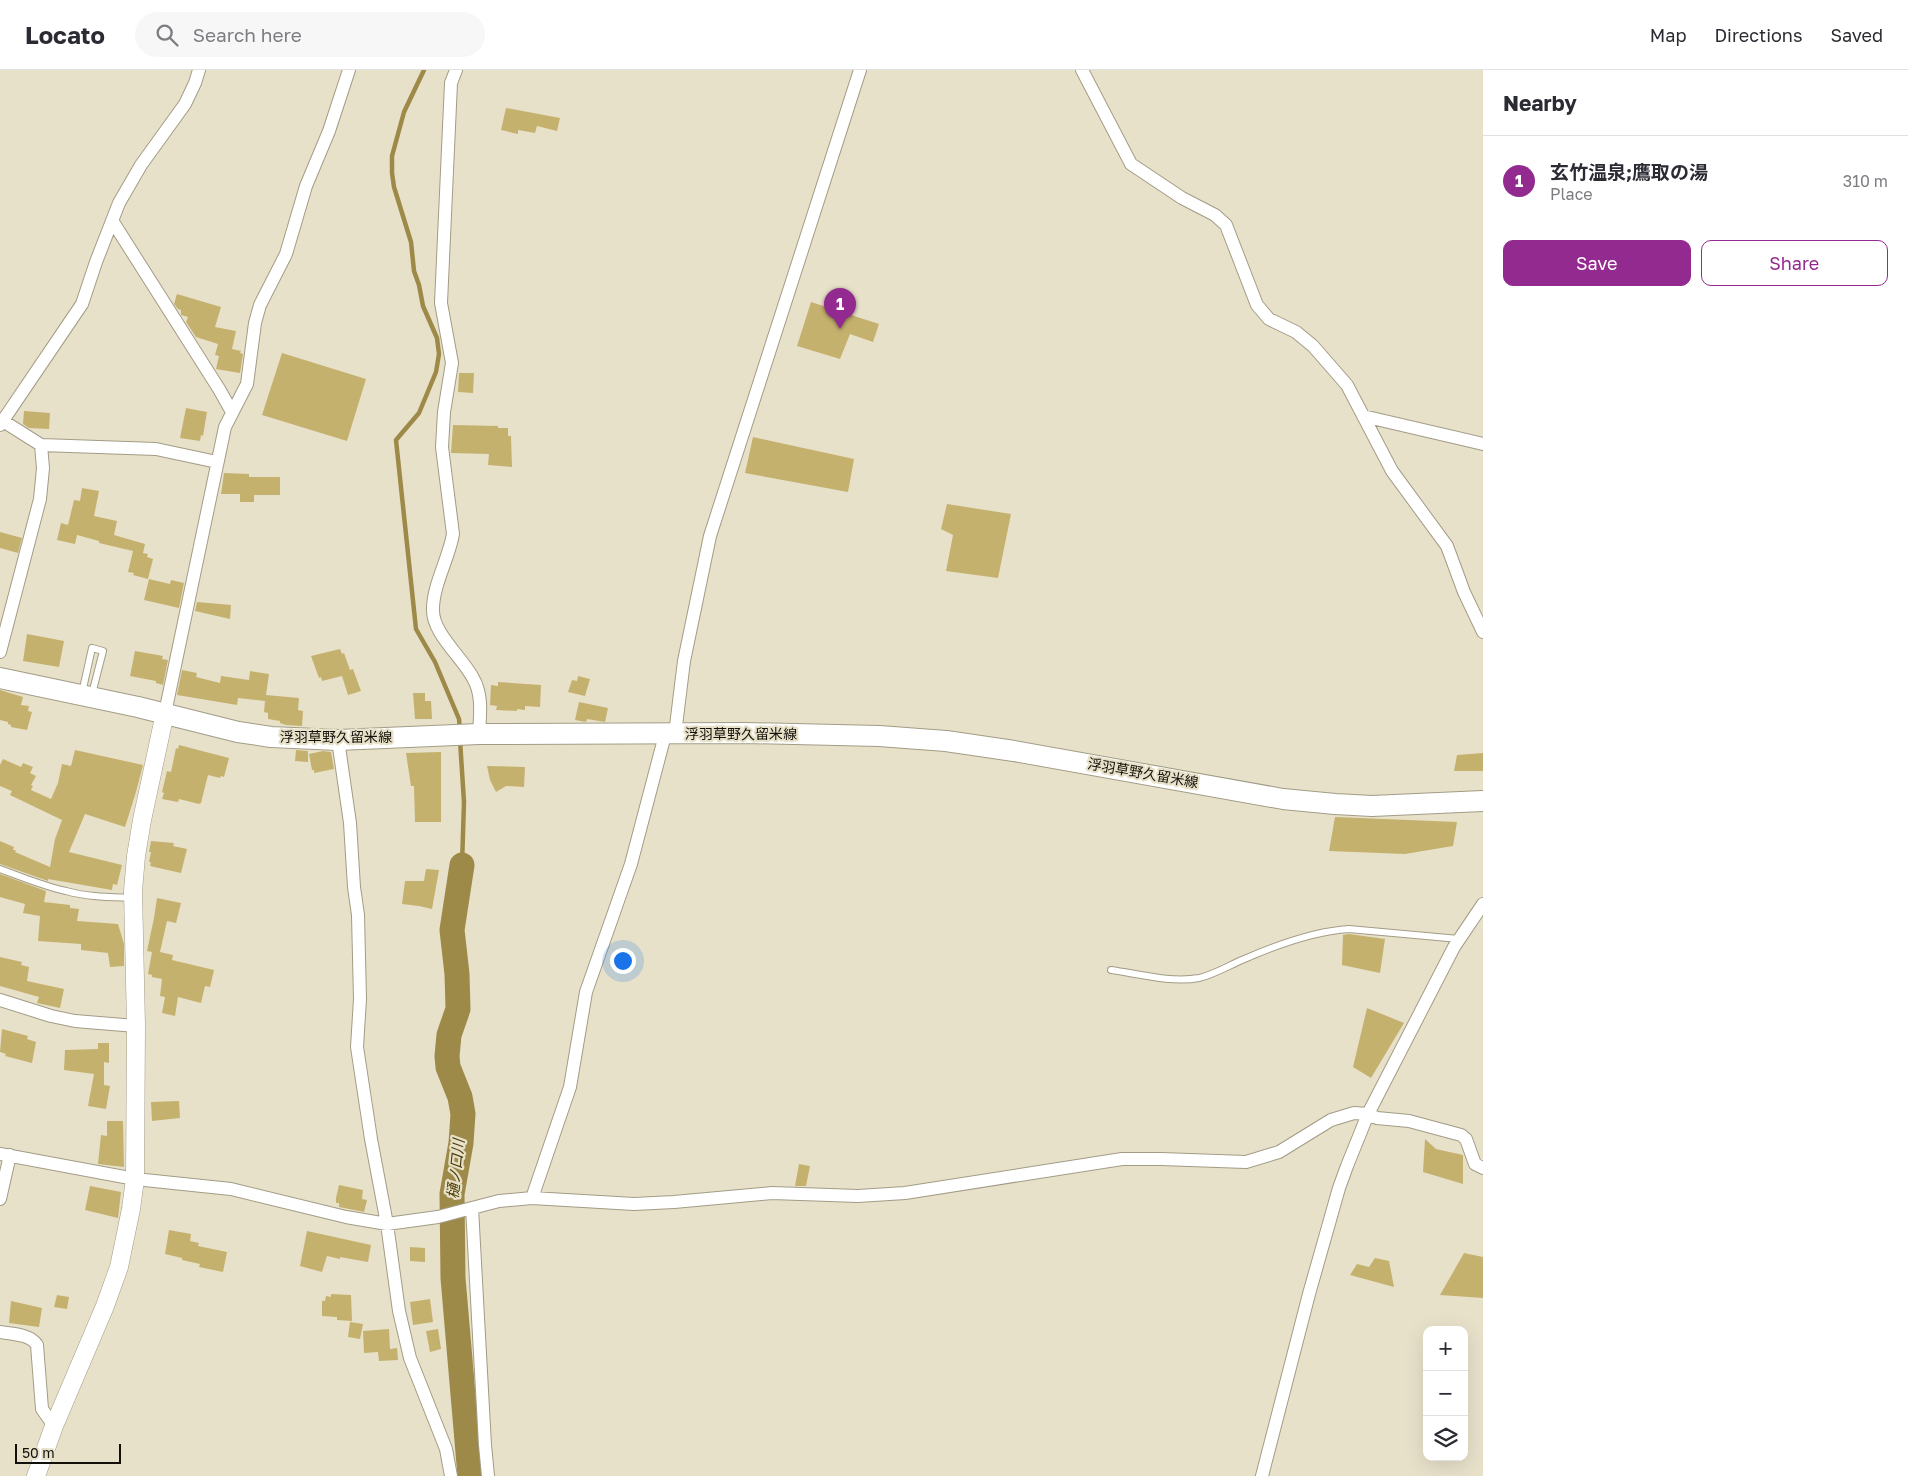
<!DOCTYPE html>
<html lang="en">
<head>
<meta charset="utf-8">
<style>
  :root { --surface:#fff; --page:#f7f7f7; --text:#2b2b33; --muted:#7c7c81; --line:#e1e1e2; --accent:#932a8f }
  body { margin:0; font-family:"Golos Text","Noto Sans JP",sans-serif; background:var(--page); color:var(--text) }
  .controls { position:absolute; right:15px; bottom:15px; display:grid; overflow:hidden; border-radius:10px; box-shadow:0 5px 20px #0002 }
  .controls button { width:45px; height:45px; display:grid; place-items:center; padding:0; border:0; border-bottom:1px solid var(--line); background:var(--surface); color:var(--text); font:25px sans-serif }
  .scale { position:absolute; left:15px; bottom:12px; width:106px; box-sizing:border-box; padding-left:5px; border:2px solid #121008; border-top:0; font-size:14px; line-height:18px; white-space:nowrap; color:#121008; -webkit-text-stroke:4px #e8e1ca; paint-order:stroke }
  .you { position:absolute; left:622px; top:890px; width:18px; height:18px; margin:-12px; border:4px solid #fff; border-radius:50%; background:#1a73e8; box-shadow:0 0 0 8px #1a73e833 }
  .badge { display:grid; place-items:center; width:32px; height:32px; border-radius:50%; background:var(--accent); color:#fff; font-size:16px; font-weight:700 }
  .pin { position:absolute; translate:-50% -41px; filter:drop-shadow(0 1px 2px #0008) }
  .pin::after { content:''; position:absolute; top:26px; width:18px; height:15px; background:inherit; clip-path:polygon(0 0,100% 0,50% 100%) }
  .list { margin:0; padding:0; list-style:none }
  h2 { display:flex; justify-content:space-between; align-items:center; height:65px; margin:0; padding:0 20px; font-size:21px }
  h2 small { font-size:16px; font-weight:400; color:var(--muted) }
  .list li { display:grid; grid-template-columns:32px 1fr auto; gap:15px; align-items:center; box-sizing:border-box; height:90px; padding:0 20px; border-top:1px solid var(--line) }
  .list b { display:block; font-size:19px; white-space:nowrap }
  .list p { margin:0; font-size:16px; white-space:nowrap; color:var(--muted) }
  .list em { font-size:16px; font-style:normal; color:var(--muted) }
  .actions { display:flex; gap:10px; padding:15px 20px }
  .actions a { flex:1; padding:11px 0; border:1px solid var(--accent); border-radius:10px; text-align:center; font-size:18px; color:var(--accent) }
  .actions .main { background:var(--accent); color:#fff }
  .icon { flex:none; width:28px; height:28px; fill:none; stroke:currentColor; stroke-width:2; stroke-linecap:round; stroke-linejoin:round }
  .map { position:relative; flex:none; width:1483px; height:1406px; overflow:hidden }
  header { display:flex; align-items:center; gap:30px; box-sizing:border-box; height:70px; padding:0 25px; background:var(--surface); border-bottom:1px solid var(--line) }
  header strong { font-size:24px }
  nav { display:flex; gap:28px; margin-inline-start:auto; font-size:18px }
  .search { width:350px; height:45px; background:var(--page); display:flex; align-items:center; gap:12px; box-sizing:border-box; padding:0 18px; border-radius:28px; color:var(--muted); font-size:19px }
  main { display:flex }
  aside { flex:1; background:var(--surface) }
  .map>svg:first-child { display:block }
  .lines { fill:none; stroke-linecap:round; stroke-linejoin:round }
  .stream { stroke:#9e8a48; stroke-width:4.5 }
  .river { stroke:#9e8a48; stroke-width:25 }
  .building { fill:#c5b16e }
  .lane-casing { stroke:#a29c86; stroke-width:8 }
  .street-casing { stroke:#a29c86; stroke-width:14 }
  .secondary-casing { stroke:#a29c86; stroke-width:19 }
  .primary-casing { stroke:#a29c86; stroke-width:22 }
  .lane { stroke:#fff; stroke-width:6 }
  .street { stroke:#fff; stroke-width:12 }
  .secondary { stroke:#fff; stroke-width:18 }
  .primary { stroke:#fff; stroke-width:20 }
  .labels { text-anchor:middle; stroke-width:4.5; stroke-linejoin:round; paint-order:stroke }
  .street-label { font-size:14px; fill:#121008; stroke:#e8e1ca }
  .water-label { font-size:15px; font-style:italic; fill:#4a3c04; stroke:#e8e1ca }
</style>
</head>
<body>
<header>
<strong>Locato</strong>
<div class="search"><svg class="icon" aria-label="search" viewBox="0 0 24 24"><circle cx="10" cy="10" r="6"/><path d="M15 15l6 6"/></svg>Search here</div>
<nav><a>Map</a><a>Directions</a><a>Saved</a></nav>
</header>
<main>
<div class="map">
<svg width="1483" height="1406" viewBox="0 0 1483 1406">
  <rect width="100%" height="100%" fill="#e8e1ca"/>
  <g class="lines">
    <path class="stream" d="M424,0L404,42L392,86V103L394,117L411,172L414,201L419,215L423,236L437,268L439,284L436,302L419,343L396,370L416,559L435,592L459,649L460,660
      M460,670L464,732L462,795"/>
    <path class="river" d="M462,795L452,860L457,904L458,939L449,965L447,986L448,997L460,1027L463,1044L461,1073L452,1124L453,1208L470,1406"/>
  </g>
  <path class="building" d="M506,38L560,48L557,61L537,56L535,63L518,60V64L501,60Z
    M177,224L221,237L215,257L236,261L232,279L241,281L240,283L243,284L240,303L216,299L219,286L215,285L218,274L196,267L186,252L188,247L181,245V240L178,239L174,234Z
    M811,232L879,254L873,272L850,264L840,289L797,276Z
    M282,283L366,309L347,371L262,345Z
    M459,303H474L473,323L458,322Z
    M186,338L207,342L203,366L201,365L200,371L180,368Z
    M24,341L50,343L49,359L29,358L23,354Z
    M453,355L498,356V358H508V366H511L512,397L488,395L489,384L451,383Z
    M753,367L854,389L848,422L745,403Z
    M224,403L249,404V407H280V425H254V432H240V424H221Z
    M82,418L99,421L94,446L117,451L114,465L145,474L143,483L148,484L147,487L153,489L148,509L133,505L134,503L128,502L133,481L99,473V471L77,465L75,474L57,470L61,453L68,455L74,430L80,431Z
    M947,434L1011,444L998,508L946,501L953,465L941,459Z
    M0,462L22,468L18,483L0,478Z
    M149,509L170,514L171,510L184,513L179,538L144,530Z
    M197,532L231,535L230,549L195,541Z
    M27,564L64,571L59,597L23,591Z
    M340,579L342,584L344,583L350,600L353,599L361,621L348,625L342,606L322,611L321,607L319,608L311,586Z
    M135,581L163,586L162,589L168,590L163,615L156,613V611L130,606Z
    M182,600L197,603L196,607L220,613L221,606L249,610L250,601L269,604L266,625L299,628L298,640L303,641L302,656L286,655L280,653V651L268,649V643L264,642L265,631L238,628L237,635L177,625Z
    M578,606L590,609L585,626L568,622L572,610L577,611Z
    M498,612L541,615L540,637L525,636V640L517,639V641L496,640L497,636L490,635L491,615L498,616Z
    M0,620L23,627L21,635L29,636L28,641L32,642L27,660L11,657V655L8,654V652L0,650Z
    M413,623H425V631H431L432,649H415Z
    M579,632L608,638L605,652L587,649L586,652L575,650Z
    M179,675L229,688L224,707L221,706L220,708L208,705L201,733L199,734L179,729L178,732L162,729L164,723L162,722L167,701L171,702L176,678L178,679Z
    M75,680L143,695L136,722L125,757L85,744L69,782L122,795L117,815L113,814L112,820L48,809V811L0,794V771L14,777L13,780H16L15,782L50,797L55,769L62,750L10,725L12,721L0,716V695L3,689L21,697L23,693L33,697L30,703L36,706L31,715L33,716L31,720L51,729L58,713L62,694L71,696Z
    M296,680L308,681V692L295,691Z
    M323,681L331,682L334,699L314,703V700H312L309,684Z
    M441,682V752H415L414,716H411L406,683Z
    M1483,683V701H1454L1457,685Z
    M487,696L525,697L524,717L506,716L496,722L490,710Z
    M1335,747L1457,752L1453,776L1405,784L1329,781Z
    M151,771L174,773L173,776L187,779L181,803L150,796L151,792H149L151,782H149Z
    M426,799L439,800L432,839L419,836L402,834L405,811H424Z
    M0,804L46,821L44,832L70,835V838L79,839L77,851L118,854L124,874V896L110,897L108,883L81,880V874L38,871L40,846L23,843L25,834L0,827Z
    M157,828L181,833L176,853L167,851L160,882L173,885L172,890L214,900L210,917L205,916L201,933L178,927L175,946L162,943L165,927L160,926L162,909L152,907V905L148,904L152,882L147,881L154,848Z
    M1349,864L1385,869L1380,903L1342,895L1343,865Z
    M0,887L22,892L21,895L29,897L27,911L64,919L60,938L37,933L39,927L0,916Z
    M1367,938L1404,953L1371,1008L1353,997Z
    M2,959L28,966L27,969L36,972L32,993L5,986L6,984L0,982Z
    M98,973H109V993L104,992V1015L110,1016L106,1039L88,1036L94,1004L64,1000L65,980L98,979Z
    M179,1031L180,1048L152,1051L151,1032Z
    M107,1051H123L124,1097L98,1094L101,1065L107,1066Z
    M1425,1069L1436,1079L1463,1085V1114L1423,1102Z
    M799,1094L810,1096L806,1116H795Z
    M339,1115L363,1120L362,1129L367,1130L364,1142L339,1137V1133H336V1128Z
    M90,1116L121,1122L118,1148L85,1140Z
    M169,1160L191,1164L190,1171L199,1173L198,1176L227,1182L223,1202L199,1197L200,1194L182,1190V1188L165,1184Z
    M307,1161L371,1175L368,1192L340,1187V1189L327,1186L322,1202L300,1196Z
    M410,1177L425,1178V1192L410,1191Z
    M1464,1183L1483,1187V1228L1440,1225Z
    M1375,1188L1389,1191L1394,1217L1350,1205L1357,1194L1369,1197Z
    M331,1224L351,1225L352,1251L337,1250V1247L322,1246V1231H325L326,1226L331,1227Z
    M57,1225L69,1227L67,1239L54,1237Z
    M430,1229L433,1252L413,1255L410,1232Z
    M11,1231L42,1238L39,1257L9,1253Z
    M350,1252L363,1254L360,1269L348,1267Z
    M389,1259L390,1279L397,1278L398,1290L379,1291L378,1282L364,1283L363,1261Z
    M438,1259L441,1279L430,1282L426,1261Z"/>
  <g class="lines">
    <g class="lane-casing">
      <path id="lane" d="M82,623L92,578L103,581L92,624
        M0,799C22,807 43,816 66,821C88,827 110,827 132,828
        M1111,900C1139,904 1171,913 1199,908C1213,905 1228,896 1242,890C1274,876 1314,861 1349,859L1459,869"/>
    </g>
    <g class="street-casing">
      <path id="street" d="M456,0L451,13L441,233L452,293L444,342L442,377L453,464C449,488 433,515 433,539C432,563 462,587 473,608C483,625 480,645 479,664
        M1082,0L1131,94L1182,128L1215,145L1226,155L1257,235L1269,249L1296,262L1313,276L1347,315L1392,401L1447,476L1464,522L1483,562
        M113,152L219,319L232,342
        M1363,346L1483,374
        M0,352L3,351L41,375L43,398L40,429L0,582
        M0,355L82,234L96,192L119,133L141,95L185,34L195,13L199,0
        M41,375L156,379L217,392
        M165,643L225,357L247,314L255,253L260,235L286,184L306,116L329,61L349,0
        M675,664L684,591L710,466L860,0
        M338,670L350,753L354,817L358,845L360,929L357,977L371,1069L387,1154L399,1241L410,1288L446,1379L451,1406
        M0,930L51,946L75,951L136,956
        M0,1084L135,1109L231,1119L346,1147L387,1154L438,1147L472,1138
        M532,1128L570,1017L586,922L631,794L665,665
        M0,1129L10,1085
        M0,1262C12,1264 30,1264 37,1275L42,1339L54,1356
        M488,1406L485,1375L472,1138L499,1131L532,1128L634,1134L674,1132L772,1123L858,1126L905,1123L1122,1089H1161L1246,1092L1279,1082L1331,1050L1354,1043L1368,1044L1377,1048L1409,1051L1461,1065L1466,1069L1475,1094L1483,1098
        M1262,1406L1309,1224L1339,1118L1347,1096L1368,1044L1454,877L1483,834"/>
    </g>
    <g class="secondary-casing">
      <path id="secondary" d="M36,1406L54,1356L105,1236L119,1197L131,1139L135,1109L136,956L133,821L136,786L142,750L165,643"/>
    </g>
    <g class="primary-casing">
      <path id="primary" d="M0,608L138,637L238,662L271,667L338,670L479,664L746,663L879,666L946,671L1014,681L1283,729L1335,734L1372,736L1483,731"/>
    </g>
    <use href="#lane" class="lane"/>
    <use href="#street" class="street"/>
    <use href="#secondary" class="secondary"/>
    <use href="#primary" class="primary"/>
  </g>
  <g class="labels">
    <g class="street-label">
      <text x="741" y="669">浮羽草野久留米線</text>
      <text x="336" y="672">浮羽草野久留米線</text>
      <text transform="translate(1143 703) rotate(10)" y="5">浮羽草野久留米線</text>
    </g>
    <g class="water-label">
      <text transform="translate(456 1099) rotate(-84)" y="5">樋ノ口川</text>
    </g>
  </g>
</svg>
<div class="controls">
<button>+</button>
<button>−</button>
<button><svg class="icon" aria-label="layers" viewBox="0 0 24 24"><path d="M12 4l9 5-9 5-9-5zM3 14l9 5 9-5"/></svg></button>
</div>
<div class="scale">50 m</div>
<div class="you"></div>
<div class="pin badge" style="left:840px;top:259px">1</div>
</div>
<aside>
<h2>Nearby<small></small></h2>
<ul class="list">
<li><span class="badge">1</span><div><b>玄竹温泉;鷹取の湯</b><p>Place</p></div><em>310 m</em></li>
</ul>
<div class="actions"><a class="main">Save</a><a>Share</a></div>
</aside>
</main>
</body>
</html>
